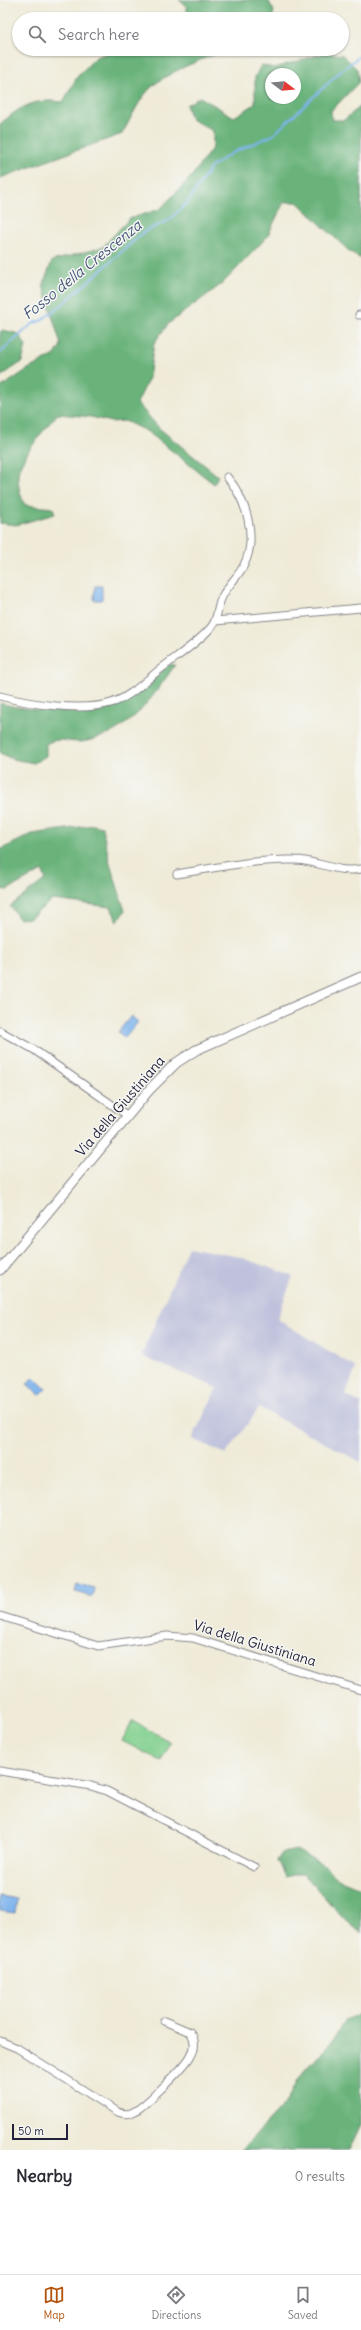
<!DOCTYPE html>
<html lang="en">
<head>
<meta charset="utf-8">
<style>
  :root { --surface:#fff; --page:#f7f7f7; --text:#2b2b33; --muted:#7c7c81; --line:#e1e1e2; --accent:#b45309 }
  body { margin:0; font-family:Delius,sans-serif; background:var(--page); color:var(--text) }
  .compass { position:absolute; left:265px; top:68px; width:36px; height:36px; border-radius:50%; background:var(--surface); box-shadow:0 1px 3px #0004; rotate:106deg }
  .scale { position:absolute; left:12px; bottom:10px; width:56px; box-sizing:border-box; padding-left:4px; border:2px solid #22223b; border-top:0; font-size:11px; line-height:14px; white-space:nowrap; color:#22223b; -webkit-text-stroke:3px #f6f6f2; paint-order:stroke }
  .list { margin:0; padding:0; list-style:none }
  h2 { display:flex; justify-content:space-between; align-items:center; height:52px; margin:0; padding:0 16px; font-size:17px }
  h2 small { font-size:13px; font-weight:400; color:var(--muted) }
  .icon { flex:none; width:22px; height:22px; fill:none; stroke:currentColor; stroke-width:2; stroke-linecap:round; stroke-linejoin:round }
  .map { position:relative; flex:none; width:361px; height:2150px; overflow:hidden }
  .search { position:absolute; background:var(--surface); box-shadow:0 1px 3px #0004; left:12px; right:12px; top:12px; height:44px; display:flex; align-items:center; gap:10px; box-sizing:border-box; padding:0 14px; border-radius:22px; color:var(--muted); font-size:15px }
  .sheet { height:124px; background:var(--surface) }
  nav { display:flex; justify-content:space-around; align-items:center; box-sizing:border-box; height:56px; border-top:1px solid var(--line); background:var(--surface); font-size:11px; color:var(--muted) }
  nav a { display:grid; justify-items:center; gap:2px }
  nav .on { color:var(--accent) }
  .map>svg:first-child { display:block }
  .industrial { fill:#c0c2dd }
  .green { fill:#82d08f; stroke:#527965 }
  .forest { fill:#69b27a; stroke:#466a5a; fill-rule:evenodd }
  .water { fill:#7eb4ed; stroke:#506b94 }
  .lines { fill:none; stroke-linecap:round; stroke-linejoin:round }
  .stream { stroke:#7eb4ed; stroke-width:2 }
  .minor-casing { stroke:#88868a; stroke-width:9 }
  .tertiary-casing { stroke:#88868a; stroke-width:11 }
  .minor { stroke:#fff; stroke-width:7 }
  .tertiary { stroke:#fff; stroke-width:9 }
  .labels { text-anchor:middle; stroke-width:3; stroke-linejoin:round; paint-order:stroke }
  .street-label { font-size:14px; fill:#22223b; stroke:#f6f6f2 }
  .water-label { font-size:15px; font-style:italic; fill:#425579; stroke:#f6f6f2 }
</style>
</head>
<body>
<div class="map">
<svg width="361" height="2150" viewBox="0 0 361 2150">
  <rect width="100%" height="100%" fill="#f6f6f2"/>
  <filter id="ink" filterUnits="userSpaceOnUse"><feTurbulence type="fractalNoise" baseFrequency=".025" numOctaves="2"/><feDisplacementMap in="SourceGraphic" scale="8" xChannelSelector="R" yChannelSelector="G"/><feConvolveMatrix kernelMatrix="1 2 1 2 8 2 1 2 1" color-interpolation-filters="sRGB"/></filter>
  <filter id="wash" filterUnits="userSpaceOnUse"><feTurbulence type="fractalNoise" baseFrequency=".012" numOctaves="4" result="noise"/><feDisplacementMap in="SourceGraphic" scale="16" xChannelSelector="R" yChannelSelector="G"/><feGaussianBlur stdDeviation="0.9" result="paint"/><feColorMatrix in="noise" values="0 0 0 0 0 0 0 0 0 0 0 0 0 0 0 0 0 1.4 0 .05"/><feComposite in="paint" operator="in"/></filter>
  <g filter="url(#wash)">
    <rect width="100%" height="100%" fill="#efebd8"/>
    <path class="industrial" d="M188,1247L239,1257L293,1276L277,1319L356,1368L345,1395L361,1403V1462L259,1408L226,1454L192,1439L217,1388L141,1356Z"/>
    <path class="green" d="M132,1721L171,1742L161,1761L122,1741Z"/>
    <path class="forest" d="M179,0H268L274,11L272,19H187V7Z
      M121,49H232C209,56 172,70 154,85C140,96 131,119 122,134L0,178V124C21,106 34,98 63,102L77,77L96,57Z
      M326,53L343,55L357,69L359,82L331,111L332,120H344L361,106V259L349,251L297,202H284L267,237L223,283L168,324L154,343L149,378L137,403L160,429L218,476L214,484L148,432L125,421L111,422L91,417L58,414C47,425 19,460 18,474C18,486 20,495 25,505L53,508L55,514L16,525L0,523V388L28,369L55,355L61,345L43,285L52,261L103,247L129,219L160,209L191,177L213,147V131L191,119L186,105L200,97L234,117L255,104V77L261,65L274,68ZM271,74H295V98H271Z
      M3,330L19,334L26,346L22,362L0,377V332Z
      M170,664L175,665C151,699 131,732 87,741C71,745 61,735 46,744V756L34,763L12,759L0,753V703C26,711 95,716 119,704C138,695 154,677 170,664Z
      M94,825L102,827L110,863L125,911L117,921L111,907L52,900L30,918L19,919L10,906L46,879L42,871L7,890L0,889V850L32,834Z
      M296,1850L326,1866L335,1878L361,1888V1933L342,1917L303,1873L285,1877L277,1860L283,1853Z
      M361,2013V2124L349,2150H241L284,2105L297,2080L332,2041L345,2020Z"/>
    <path class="water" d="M95,586H102V600H94Z
      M131,1016L138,1022L125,1038L118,1032Z
      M34,1377L46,1389L40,1395L27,1384Z
      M77,1584L94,1588L92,1597L75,1592Z
      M0,1896L17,1899L15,1913L0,1911Z"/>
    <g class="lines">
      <path class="stream" d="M0,353L32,324L42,320L63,304L145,231L169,220L188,202L211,167L232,153L273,135L341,71L361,55"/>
    </g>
  </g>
  <g filter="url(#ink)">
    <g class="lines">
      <g class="minor-casing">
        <path id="minor" d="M359,315H361
          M215,621L361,608
          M0,696C30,704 81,712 111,703C129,698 144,682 158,671C174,658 201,641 212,626C218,619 217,606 222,597C227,586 238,577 244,565C258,537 246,499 227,477
          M177,874C215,868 256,859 295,860C317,860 338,874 361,869
          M0,1031L33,1049L128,1116
          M0,1616L98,1646L167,1636L193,1638L361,1690
          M0,1771L91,1786L107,1791L254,1867
          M0,2041L17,2048L118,2112C123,2114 128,2115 133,2112C143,2108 187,2065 191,2055C196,2047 195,2039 190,2032L164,2021"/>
      </g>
      <g class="tertiary-casing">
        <path id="tertiary" d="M0,1270L150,1089L176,1063L196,1050L361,977"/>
      </g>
      <use href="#minor" class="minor"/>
      <use href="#tertiary" class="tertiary"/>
    </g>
  </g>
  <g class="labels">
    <g class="street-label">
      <text transform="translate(120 1106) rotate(-49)" y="5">Via della Giustiniana</text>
      <text transform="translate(255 1643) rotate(17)" y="5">Via della Giustiniana</text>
    </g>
    <g class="water-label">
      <text transform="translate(82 270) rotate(-39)" y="5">Fosso della Crescenza</text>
    </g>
  </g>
</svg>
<svg class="compass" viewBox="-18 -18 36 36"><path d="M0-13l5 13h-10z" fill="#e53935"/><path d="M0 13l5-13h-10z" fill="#7c7c81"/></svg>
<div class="scale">50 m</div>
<div class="search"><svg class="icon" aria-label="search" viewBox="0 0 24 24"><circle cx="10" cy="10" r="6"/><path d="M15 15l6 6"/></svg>Search here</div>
</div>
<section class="sheet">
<h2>Nearby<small>0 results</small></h2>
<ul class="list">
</ul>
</section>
<nav>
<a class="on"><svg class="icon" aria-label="map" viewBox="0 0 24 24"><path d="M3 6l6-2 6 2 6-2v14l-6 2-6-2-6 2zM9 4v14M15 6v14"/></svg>Map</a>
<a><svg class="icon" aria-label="directions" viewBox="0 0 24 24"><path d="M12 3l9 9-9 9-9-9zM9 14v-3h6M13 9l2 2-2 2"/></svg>Directions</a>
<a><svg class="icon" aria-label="saved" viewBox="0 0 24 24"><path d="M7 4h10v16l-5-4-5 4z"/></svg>Saved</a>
</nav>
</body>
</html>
